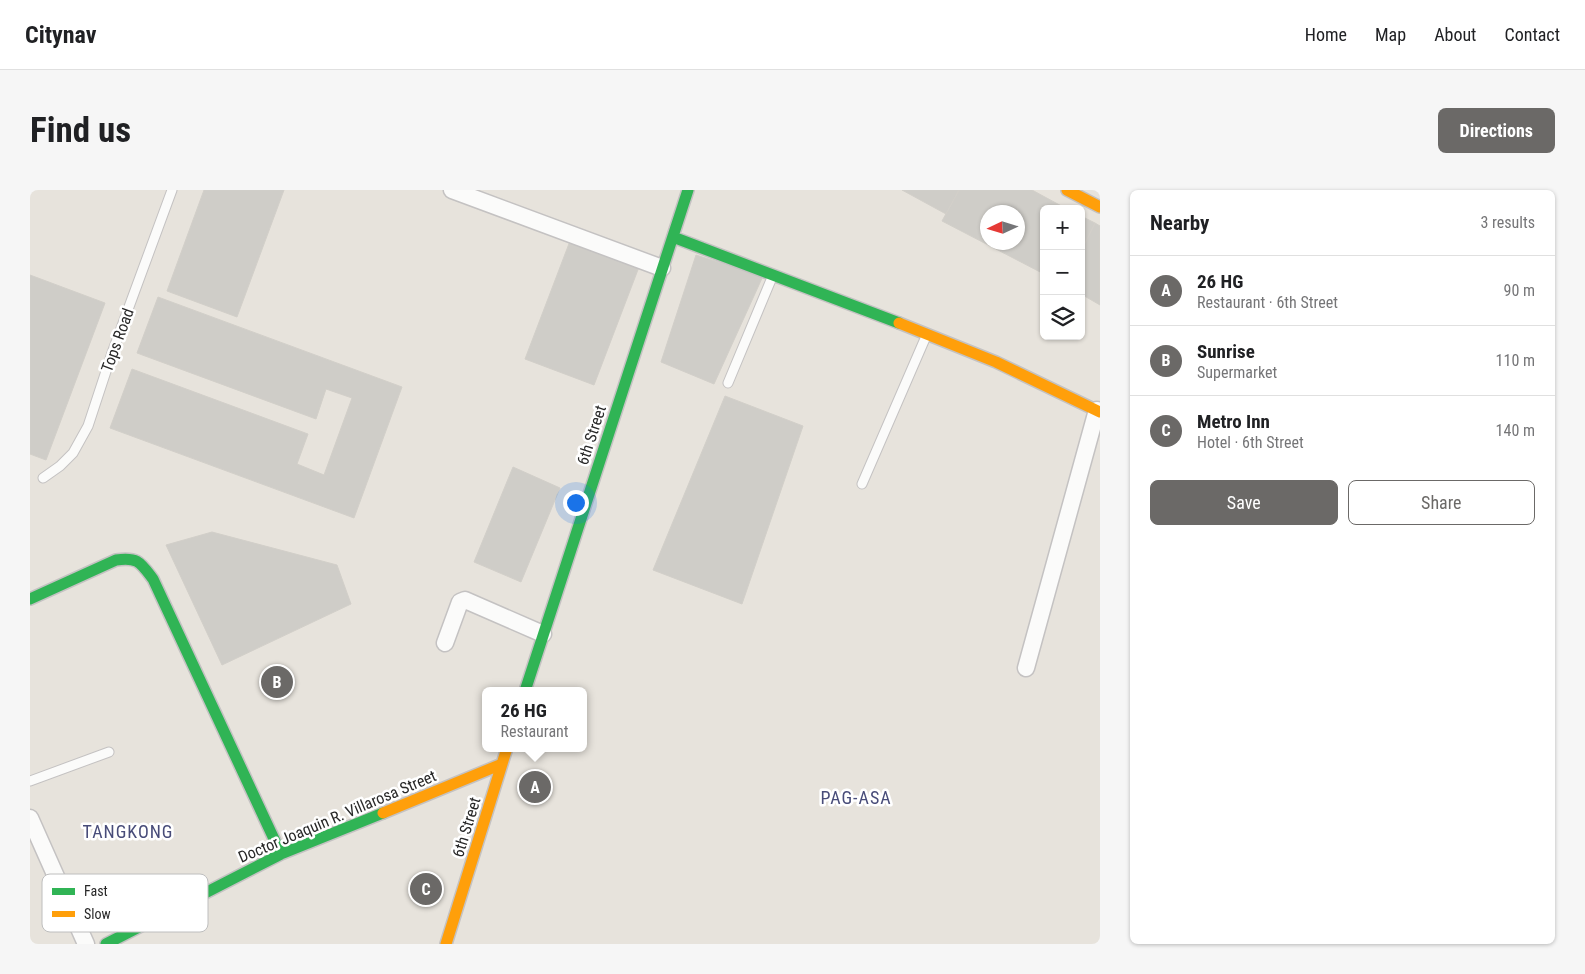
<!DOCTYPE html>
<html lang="en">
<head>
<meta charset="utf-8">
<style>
  :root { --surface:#fff; --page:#f6f6f6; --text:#202124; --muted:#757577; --line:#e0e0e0; --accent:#6b6967 }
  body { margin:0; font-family:"Roboto Condensed",sans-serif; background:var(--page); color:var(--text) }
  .controls { position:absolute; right:15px; top:15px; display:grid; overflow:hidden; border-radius:8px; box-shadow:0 1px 4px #0004 }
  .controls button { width:45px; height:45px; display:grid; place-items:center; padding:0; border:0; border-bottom:1px solid var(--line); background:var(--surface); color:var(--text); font:25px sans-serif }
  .compass { position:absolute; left:950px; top:15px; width:45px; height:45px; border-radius:50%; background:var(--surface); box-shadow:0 1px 4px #0004; rotate:266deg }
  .you { position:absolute; left:545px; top:312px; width:18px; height:18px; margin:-12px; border:4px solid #fff; border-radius:50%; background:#1a73e8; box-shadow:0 0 0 8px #1a73e833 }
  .badge { display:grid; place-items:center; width:32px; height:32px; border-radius:50%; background:var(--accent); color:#fff; font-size:16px; font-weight:700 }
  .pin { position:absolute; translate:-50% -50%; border:2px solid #fff; box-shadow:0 1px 5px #0006 }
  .popup { position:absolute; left:452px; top:497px; width:105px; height:65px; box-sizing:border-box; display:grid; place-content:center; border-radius:8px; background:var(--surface); filter:drop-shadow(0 1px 4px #0005); font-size:16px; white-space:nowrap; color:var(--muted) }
  .popup b { font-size:19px; color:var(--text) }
  .popup::after { content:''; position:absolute; left:50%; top:100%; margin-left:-10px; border:10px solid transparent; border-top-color:var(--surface) }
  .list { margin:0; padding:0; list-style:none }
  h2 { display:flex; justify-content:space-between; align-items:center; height:65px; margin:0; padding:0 20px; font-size:21px }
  h2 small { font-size:16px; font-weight:400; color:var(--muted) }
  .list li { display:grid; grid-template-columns:32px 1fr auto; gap:15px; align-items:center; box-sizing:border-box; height:70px; padding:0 20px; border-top:1px solid var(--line) }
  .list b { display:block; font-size:19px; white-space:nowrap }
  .list p { margin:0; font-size:16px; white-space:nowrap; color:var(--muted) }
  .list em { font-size:16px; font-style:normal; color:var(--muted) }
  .actions { display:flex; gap:10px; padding:15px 20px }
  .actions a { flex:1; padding:11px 0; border:1px solid var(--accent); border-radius:8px; text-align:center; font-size:18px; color:var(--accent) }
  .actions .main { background:var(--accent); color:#fff }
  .icon { flex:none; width:28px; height:28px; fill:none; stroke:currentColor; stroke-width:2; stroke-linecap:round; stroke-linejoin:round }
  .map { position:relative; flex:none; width:1070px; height:754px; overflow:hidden; border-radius:8px }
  header { display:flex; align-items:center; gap:30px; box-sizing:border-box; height:70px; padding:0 25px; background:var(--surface); border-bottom:1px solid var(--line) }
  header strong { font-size:24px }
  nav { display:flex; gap:28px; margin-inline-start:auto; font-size:18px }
  .intro { display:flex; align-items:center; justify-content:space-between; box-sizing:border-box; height:120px; padding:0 30px }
  h1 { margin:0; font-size:35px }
  .button { padding:12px 22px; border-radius:8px; background:var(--accent); color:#fff; font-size:18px; font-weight:700 }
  main { display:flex; gap:30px; padding:0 30px }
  aside { flex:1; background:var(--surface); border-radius:8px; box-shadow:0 1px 4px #0004 }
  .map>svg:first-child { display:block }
  .building { fill:#cfcdc8; stroke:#d2cfc9; fill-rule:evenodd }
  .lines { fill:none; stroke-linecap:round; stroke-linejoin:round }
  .lane-casing { stroke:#c4c2c2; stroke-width:11 }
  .street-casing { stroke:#c4c2c2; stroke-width:19 }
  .fast-casing { stroke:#c4c2c2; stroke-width:14 }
  .slow-casing { stroke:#c4c2c2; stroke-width:14 }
  .lane { stroke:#fbfbfa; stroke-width:9 }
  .street { stroke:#fbfbfa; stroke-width:16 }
  .fast { stroke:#30b455; stroke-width:11 }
  .slow { stroke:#ff9f0a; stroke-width:11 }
  .labels { text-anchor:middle; stroke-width:5; stroke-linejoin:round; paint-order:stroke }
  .street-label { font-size:16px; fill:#282828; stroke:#fff }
  .neighbourhood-label { font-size:18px; letter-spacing:1px; fill:#484c79; stroke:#fff }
  .key { fill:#fff; stroke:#bebebe; stroke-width:1 }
  .key-label { font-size:14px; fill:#282828 }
</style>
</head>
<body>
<header>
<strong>Citynav</strong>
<nav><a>Home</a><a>Map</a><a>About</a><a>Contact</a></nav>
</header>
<div class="intro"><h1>Find us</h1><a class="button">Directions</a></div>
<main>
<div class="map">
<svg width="1070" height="754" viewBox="0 0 1070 754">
  <rect width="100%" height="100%" fill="#e7e3dc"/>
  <path class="building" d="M174,0H254L207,127L137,101Z
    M872,0H929L916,24Z
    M929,0H1002L1037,19H1014V84L912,31ZM958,22H988V52H958Z
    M1051,26L1065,33L1051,61Z
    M1065,33L1070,36V115L1051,104V61Z
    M540,51L609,77L564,195L495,169Z
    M666,65L733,86L684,194L631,172Z
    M0,85L75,113L16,270L0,264Z
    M128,107L372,197L324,328L80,238L102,179L278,244L267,274L294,285L322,208L296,199L286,229L107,163Z
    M695,206L773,236L712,414L623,380Z
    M483,277L530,298L491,392L444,372Z
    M182,342L307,375L321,414L192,475L136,355Z"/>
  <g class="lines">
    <g class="lane-casing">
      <path id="lane" d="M698,193L743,85
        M13,288L30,276L43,263L58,236L82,163L142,0
        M832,294L897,144
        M0,591L79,562"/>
    </g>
    <g class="street-casing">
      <path id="street" d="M422,0L632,78
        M415,453L430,412L435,410L513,444
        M996,478L1067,220
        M0,628L56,754"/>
    </g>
    <g class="fast-casing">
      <path id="fast" d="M643,47L869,133
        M0,409L86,370C108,367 110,372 123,389L251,664
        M495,501L658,0
        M76,754L251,664L353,623"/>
    </g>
    <g class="slow-casing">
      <path id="slow" d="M1037,0L1070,17
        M869,133L966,172L1070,222
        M353,623L472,574
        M416,754L477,558"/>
    </g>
    <use href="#lane" class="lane"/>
    <use href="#street" class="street"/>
    <use href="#fast" class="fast"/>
    <use href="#slow" class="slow"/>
  </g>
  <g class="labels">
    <g class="street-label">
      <text transform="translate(87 150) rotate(-70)" y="6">Tops Road</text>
      <text transform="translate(561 245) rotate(-72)" y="6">6th Street</text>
      <text transform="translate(307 626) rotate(-23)" y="6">Doctor Joaquin R. Villarosa Street</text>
      <text transform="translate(436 637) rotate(-73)" y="6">6th Street</text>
    </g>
    <g class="neighbourhood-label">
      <text x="826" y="614">PAG-ASA</text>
      <text x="98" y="648">TANGKONG</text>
    </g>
  </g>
  <rect x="12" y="684" width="166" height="58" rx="8" class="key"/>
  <rect x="22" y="698" width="23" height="7" fill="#30b455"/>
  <rect x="22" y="721" width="23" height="6" fill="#ff9f0a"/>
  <g class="key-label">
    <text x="54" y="706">Fast</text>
    <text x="54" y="729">Slow</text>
  </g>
</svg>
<div class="controls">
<button>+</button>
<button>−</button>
<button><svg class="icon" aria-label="layers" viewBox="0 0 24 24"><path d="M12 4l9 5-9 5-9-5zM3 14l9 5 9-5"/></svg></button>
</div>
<svg class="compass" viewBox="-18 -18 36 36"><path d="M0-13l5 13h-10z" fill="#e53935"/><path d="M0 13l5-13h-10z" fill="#757577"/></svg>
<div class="you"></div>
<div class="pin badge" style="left:505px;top:597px">A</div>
<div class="popup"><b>26 HG</b>Restaurant</div>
<div class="pin badge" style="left:247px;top:492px">B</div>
<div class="pin badge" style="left:396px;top:699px">C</div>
</div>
<aside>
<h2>Nearby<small>3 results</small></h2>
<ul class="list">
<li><span class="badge">A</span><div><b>26 HG</b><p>Restaurant · 6th Street</p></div><em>90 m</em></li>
<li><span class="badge">B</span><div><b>Sunrise</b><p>Supermarket</p></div><em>110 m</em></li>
<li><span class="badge">C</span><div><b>Metro Inn</b><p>Hotel · 6th Street</p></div><em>140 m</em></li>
</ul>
<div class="actions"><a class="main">Save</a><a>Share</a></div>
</aside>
</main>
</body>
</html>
